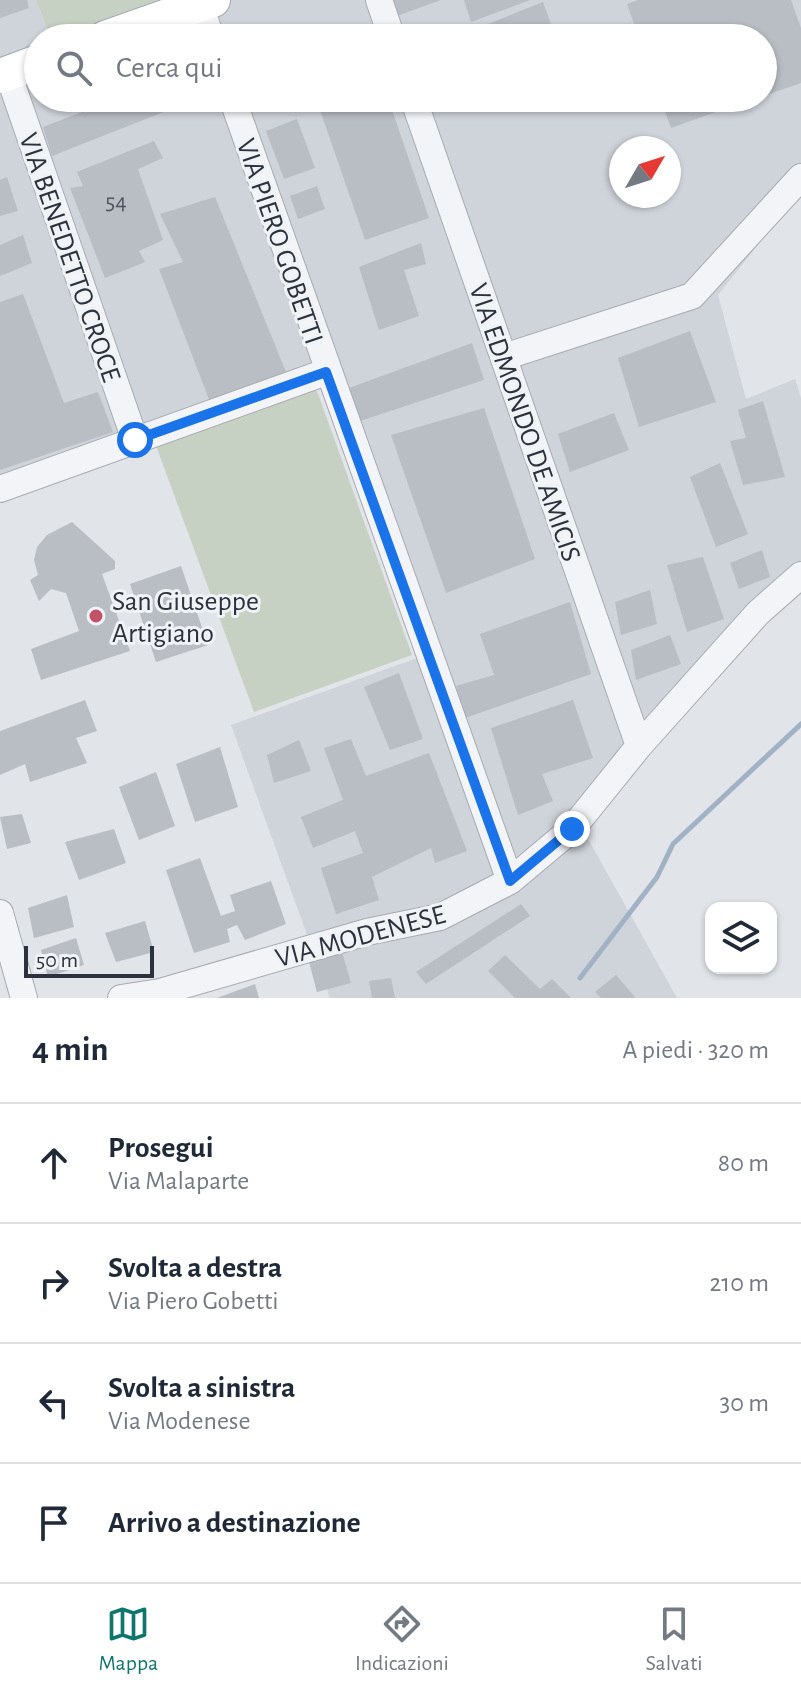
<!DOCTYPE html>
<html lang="it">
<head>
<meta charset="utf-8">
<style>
  :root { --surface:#fff; --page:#f6f6f7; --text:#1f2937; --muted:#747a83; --line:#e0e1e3; --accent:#0f766e }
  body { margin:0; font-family:"Alegreya Sans",sans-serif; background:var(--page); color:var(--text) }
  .controls { position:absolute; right:24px; bottom:24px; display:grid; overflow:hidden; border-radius:16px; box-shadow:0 2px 6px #0004 }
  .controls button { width:72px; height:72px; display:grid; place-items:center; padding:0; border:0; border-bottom:2px solid var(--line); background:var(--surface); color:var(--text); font:40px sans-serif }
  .compass { position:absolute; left:609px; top:136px; width:72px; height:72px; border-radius:50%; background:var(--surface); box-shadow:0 2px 6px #0004; rotate:51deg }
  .scale { position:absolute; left:24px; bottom:20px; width:130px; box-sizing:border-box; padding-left:8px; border:4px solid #2b323e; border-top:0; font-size:22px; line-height:28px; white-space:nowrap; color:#2b323e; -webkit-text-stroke:6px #f0f3f6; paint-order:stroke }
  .stop { position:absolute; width:24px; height:24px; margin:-18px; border:6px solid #1a73e8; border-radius:50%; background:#fff }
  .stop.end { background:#1a73e8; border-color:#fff; box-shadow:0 2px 8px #0008 }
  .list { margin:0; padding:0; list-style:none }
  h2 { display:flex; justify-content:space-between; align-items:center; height:104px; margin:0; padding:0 32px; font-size:34px }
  h2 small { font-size:26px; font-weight:400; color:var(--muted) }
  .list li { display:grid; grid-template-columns:52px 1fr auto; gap:24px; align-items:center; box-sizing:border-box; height:120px; padding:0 32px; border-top:2px solid var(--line) }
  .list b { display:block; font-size:30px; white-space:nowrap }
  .list p { margin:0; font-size:26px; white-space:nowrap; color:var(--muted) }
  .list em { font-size:26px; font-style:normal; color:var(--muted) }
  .icon { flex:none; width:44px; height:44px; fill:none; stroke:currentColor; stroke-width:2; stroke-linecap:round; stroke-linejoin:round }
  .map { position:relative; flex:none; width:801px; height:998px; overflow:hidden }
  .search { position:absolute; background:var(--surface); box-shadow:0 2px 6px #0004; left:24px; right:24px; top:24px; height:88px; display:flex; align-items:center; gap:20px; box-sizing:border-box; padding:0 28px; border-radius:44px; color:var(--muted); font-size:30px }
  .sheet { height:584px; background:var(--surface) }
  nav { display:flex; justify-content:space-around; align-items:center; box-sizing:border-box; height:112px; border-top:2px solid var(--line); background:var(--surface); font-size:22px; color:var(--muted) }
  nav a { display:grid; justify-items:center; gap:4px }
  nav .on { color:var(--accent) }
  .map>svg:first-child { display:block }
  .built { fill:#cfd3da; fill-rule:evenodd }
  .green { fill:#c7d1c3 }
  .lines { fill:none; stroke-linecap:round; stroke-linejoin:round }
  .stream { stroke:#a0b2c4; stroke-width:5 }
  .building { fill:#b9bdc4 }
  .minor-casing { stroke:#a7abb2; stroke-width:28 }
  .major-casing { stroke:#a1a9b2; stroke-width:36 }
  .minor { stroke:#f3f4f7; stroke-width:26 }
  .major { stroke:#fff; stroke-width:34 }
  .route { stroke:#1a73e8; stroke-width:10 }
  .poi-dot { fill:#c05366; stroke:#f0f3f6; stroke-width:3 }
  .labels { text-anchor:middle; stroke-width:6; stroke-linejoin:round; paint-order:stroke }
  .number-label { font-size:24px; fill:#4e5560 }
  .street-label { font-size:28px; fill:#2b323e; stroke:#f0f3f6 }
  .poi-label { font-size:28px; fill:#2b323e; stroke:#f0f3f6; text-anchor:start }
</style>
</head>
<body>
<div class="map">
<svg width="801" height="998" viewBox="0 0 801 998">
  <rect width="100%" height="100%" fill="#e1e4e8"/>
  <path class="built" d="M0,0H36L51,38H38V53L0,66Z
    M205,0H801V191L718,295L746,399L795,379L801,398V578L578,821L677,998H330L231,725L417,658L318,382L0,498V74L38,60V98H763V38H100ZM621,148H669V196H621Z"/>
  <path class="green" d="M36,0H184L79,38H51Z
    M310,388L317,391L412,655L254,712L155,443Z"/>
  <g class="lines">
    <path class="stream" d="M580,978L657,877L673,844L801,724"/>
  </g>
  <path class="building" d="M0,0H27L29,8L0,18Z
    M388,0H441L394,17Z
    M464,0H530L471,22Z
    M638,0H791L801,28V83L763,96V38H639L627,4Z
    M543,2L556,38H493L488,24Z
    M98,98H199L52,156L43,127L100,105Z
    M354,98H388L429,218L365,240L320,110Z
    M660,98H755L671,128Z
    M297,119L315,168L284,179L266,131Z
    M154,141L163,158L138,169L163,240L139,251L145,262L105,278L70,188L83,186L77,172Z
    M7,177L18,211L0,216V180Z
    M317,186L325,209L298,219L290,196Z
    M215,197L288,377L210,402L159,269L183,262L160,214Z
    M23,235L32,263L0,276V245Z
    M421,243L426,264L404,270L419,316L379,330L359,267Z
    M23,294L64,403L98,392L113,432L0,470V302Z
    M690,331L716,402L639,427L618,358Z
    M472,343L484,380L357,422L349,388Z
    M763,401L785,477L743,485L730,441L746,438L738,410Z
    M484,408L535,559L446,593L391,435Z
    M614,413L629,450L570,472L558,434Z
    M720,463L748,534L716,547L690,477Z
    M72,522L115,561V569L102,574L130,651L41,680L31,649L79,631L66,593L51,589L39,601L30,580L38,575L34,560L37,547L47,535Z
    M762,550L770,577L739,589L730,563Z
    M703,557L724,619L687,632L667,565Z
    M181,566L208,645L156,662L130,584Z
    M650,590L657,624L621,635L615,602Z
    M570,602L591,674L465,718L456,686L494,675L480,634Z
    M670,635L681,664L636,680L631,650Z
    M399,673L423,739L390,750L364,687Z
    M85,700L97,731L76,738L87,763L30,782L25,764L0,775V731Z
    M573,700L593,758L542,774L553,801L518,815L491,728Z
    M351,739L366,776L429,753L467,851L435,863L431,848L372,877L379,900L336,914L321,868L363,853L355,831L313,848L301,817L343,800L324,748Z
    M299,740L311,771L274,783L267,755Z
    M220,747L238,807L195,822L176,764Z
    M156,772L175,826L139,840L119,787Z
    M22,814L31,843L7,849L0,817Z
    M114,829L126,863L79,880L65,842Z
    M200,858L221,916L235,911L230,895L271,881L286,924L245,940L237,925L227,929L230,942L194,953L166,870Z
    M67,895L74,927L34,938L28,908Z
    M521,904L530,916L426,984L416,972Z
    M145,921L154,952L116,962L105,933Z
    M76,938L84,965L48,977L41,950Z
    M342,952L351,983L317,992L309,962Z
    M505,955L540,989L552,979L571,998H515L488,971Z
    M616,975L635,997L634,998H601L595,992Z
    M391,978L395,998H372L369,981Z
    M255,984L259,998H217Z"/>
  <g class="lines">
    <g class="minor-casing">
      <path id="minor" d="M379,0L392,38
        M200,4L211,38
        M8,73L135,440
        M232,98L510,881
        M413,98L639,746
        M504,357L692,296L801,177
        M0,489L326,372
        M0,913L24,998
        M121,998L160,992L367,932L440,917L510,881L572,829L639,746L758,613L801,575"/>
    </g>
    <g class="major-casing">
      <path id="major" d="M105,38L213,0
        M0,76L38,62"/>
    </g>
    <use href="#minor" class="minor"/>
    <use href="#major" class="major"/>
  </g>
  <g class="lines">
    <path class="route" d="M135,440L326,372L510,881L572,829"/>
  </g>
  <circle class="poi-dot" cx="96" cy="616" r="8"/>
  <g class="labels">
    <g class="number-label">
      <text x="116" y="209">54</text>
    </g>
    <g class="street-label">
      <text transform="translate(281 241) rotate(71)" y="10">VIA PIERO GOBETTI</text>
      <text transform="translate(71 257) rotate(71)" y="10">VIA BENEDETTO CROCE</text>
      <text transform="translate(526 422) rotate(71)" y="10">VIA EDMONDO DE AMICIS</text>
      <text transform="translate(360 935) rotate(-15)" y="10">VIA MODENESE</text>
    </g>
    <g class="poi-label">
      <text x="112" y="610">San Giuseppe<tspan x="112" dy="32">Artigiano</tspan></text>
    </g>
  </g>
</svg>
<div class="controls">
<button><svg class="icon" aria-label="layers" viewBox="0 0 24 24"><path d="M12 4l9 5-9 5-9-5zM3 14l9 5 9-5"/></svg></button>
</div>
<svg class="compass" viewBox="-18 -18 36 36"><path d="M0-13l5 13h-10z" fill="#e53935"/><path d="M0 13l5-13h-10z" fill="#747a83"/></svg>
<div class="scale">50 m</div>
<div class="stop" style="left:135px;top:440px"></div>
<div class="stop end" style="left:572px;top:829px"></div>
<div class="search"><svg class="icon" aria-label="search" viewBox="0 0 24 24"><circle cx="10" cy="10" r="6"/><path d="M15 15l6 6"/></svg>Cerca qui</div>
</div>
<section class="sheet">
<h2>4 min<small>A piedi · 320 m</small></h2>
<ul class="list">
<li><svg class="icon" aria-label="ahead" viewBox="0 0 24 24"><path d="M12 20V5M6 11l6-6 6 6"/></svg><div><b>Prosegui</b><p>Via Malaparte</p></div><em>80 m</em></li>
<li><svg class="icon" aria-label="right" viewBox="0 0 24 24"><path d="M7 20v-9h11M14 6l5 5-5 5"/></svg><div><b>Svolta a destra</b><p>Via Piero Gobetti</p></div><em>210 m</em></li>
<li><svg class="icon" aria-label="left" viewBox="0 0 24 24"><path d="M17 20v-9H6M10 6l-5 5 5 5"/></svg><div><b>Svolta a sinistra</b><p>Via Modenese</p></div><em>30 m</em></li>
<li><svg class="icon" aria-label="arrive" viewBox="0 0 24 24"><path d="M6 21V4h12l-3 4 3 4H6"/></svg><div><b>Arrivo a destinazione</b></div></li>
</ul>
</section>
<nav>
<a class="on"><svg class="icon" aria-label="map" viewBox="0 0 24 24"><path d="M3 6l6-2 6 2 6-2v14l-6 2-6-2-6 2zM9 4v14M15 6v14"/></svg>Mappa</a>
<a><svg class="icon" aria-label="directions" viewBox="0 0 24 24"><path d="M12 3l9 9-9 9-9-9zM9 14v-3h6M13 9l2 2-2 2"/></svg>Indicazioni</a>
<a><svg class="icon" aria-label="saved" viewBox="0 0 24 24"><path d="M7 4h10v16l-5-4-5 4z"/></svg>Salvati</a>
</nav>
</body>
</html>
